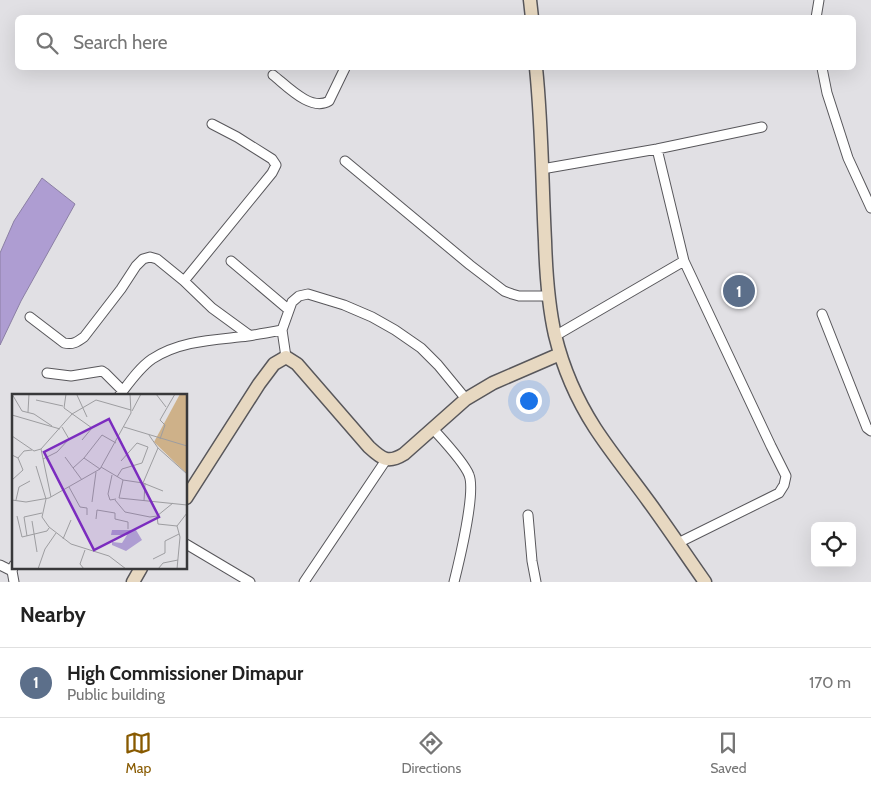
<!DOCTYPE html>
<html lang="en">
<head>
<meta charset="utf-8">
<style>
  :root { --surface:#fff; --page:#f6f6f6; --text:#222; --muted:#767676; --line:#e0e0e0; --accent:#885a00 }
  body { margin:0; font-family:Cabin,sans-serif; background:var(--page); color:var(--text) }
  .controls { position:absolute; right:15px; bottom:15px; display:grid; overflow:hidden; border-radius:8px; box-shadow:0 5px 20px #0002 }
  .controls button { width:45px; height:45px; display:grid; place-items:center; padding:0; border:0; border-bottom:1px solid var(--line); background:var(--surface); color:var(--text); font:25px sans-serif }
  .you { position:absolute; left:528px; top:400px; width:18px; height:18px; margin:-12px; border:4px solid #fff; border-radius:50%; background:#1a73e8; box-shadow:0 0 0 8px #1a73e833 }
  .badge { display:grid; place-items:center; width:32px; height:32px; border-radius:50%; background:var(--accent); color:#fff; font-size:16px; font-weight:700 }
  .pin { position:absolute; translate:-50% -50%; border:2px solid #fff; box-shadow:0 1px 5px #0006 }
  .list { margin:0; padding:0; list-style:none }
  h2 { display:flex; justify-content:space-between; align-items:center; height:65px; margin:0; padding:0 20px; font-size:21px }
  h2 small { font-size:16px; font-weight:400; color:var(--muted) }
  .list li { display:grid; grid-template-columns:32px 1fr auto; gap:15px; align-items:center; box-sizing:border-box; height:70px; padding:0 20px; border-top:1px solid var(--line) }
  .list b { display:block; font-size:19px; white-space:nowrap }
  .list p { margin:0; font-size:16px; white-space:nowrap; color:var(--muted) }
  .list em { font-size:16px; font-style:normal; color:var(--muted) }
  .icon { flex:none; width:28px; height:28px; fill:none; stroke:currentColor; stroke-width:2; stroke-linecap:round; stroke-linejoin:round }
  .map { position:relative; flex:none; width:871px; height:582px; overflow:hidden }
  .search { position:absolute; background:var(--surface); box-shadow:0 5px 20px #0002; left:15px; right:15px; top:15px; height:55px; display:flex; align-items:center; gap:12px; box-sizing:border-box; padding:0 18px; border-radius:8px; color:var(--muted); font-size:19px }
  .sheet { height:135px; background:var(--surface) }
  nav { display:flex; justify-content:space-around; align-items:center; box-sizing:border-box; height:70px; border-top:1px solid var(--line); background:var(--surface); font-size:14px; color:var(--muted) }
  nav a { display:grid; justify-items:center; gap:2px }
  nav .on { color:var(--accent) }
  .map>svg:first-child { display:block }
  .water { fill:#ae9dd2; stroke:#8b7fa4 }
  .lines { fill:none; stroke-linecap:round; stroke-linejoin:round }
  .street-casing { stroke:#58575b; stroke-width:11 }
  .secondary-casing { stroke:#58575b; stroke-width:15 }
  .street { stroke:#fff; stroke-width:9 }
  .secondary { stroke:#e7d8c1; stroke-width:12 }
  .inset-road { fill:none; stroke:#9d9da0; stroke-width:1 }
  .view { fill:#7b2cbf; fill-opacity:0.15; stroke:#7b2cbf; stroke-width:2.5 }
  .inset-edge { fill:none; stroke:#38383a; stroke-width:2.5 }
</style>
</head>
<body>
<div class="map">
<svg width="871" height="582" viewBox="0 0 871 582">
  <rect width="100%" height="100%" fill="#e1e0e4"/>
  <path class="water" d="M42,178L75,204L21,301L0,345V253L14,221Z"/>
  <g class="lines">
    <g class="street-casing">
      <path id="street" d="M816,18L819,0
        M822,68L827,93L848,158L871,208
        M273,75C287,86 311,112 329,101L345,68
        M345,161L470,265L504,291L512,294L519,296H548
        M542,169L657,149L762,127
        M231,261L289,310
        M184,281L212,308L249,335
        M822,314L867,428L871,431
        M30,317L64,343C73,345 77,342 84,337L121,289L136,266L143,259L150,257L157,259L184,281L272,173L276,165L272,159L237,137L212,124
        M555,336L684,261L657,149
        M286,357L282,330L292,302L299,296L308,294L344,305L372,317L395,330L421,348L438,365L466,399
        M47,373L71,376L102,371L105,373L123,391
        M119,396C129,383 139,368 152,359C181,340 216,340 248,336C260,334 271,332 282,330
        M433,429C443,440 464,462 469,475C476,492 459,562 454,582
        M528,515L532,561L536,582
        M678,543L779,493L784,485L786,476L771,446L684,261
        M186,544L250,582
        M0,565L12,571
        M14,582L12,571L14,565
        M304,582L386,460"/>
    </g>
    <g class="secondary-casing">
      <path id="secondary" d="M530,0L532,18
        M536,68C542,125 542,183 545,241C546,273 548,304 555,335C563,368 577,400 595,428C612,454 631,477 649,502C668,528 686,555 705,582
        M186,498L259,384L274,364L286,357L297,364L369,447C382,459 388,464 404,454L466,399L493,383L560,354
        M133,582L141,568"/>
    </g>
    <use href="#street" class="street"/>
    <use href="#secondary" class="secondary"/>
  </g>
  <g transform="translate(12 394)">
    <rect width="175" height="175" fill="#e1e0e4"/>
    <path d="M168,0H175V80L142,48Z" fill="#ceb189"/>
    <path d="M100,136H124L130,146L114,157L100,151V148L110,149L115,141H99Z" fill="#ae9dd2"/>
    <path class="inset-road" d="M0,0L10,17L22,20L40,32M54,0L52,14L80,34L70,46M144,0L154,13M65,1L75,23M24,6L51,12M120,17L129,0M16,18L17,0M0,21L48,35M112,33L175,52M0,42L22,57L29,55M148,45L153,31L148,26L163,0M146,54L175,80M0,61L6,64L11,76L0,86M53,63L70,86M6,64L12,57L20,56M72,64L90,41L104,49M31,65L45,58L57,45L50,33M24,72L34,105L30,123L37,133L59,150L97,162L114,175M89,73L111,86L107,104L175,111M61,74L72,64L88,75M100,81L96,100L98,106L104,105M105,83L110,75L130,69L136,53L125,49L109,67M111,86L131,89L146,54L137,41M131,89L151,97M57,93L68,113L75,114V121M39,103L29,55L60,20L84,6L119,16M0,106L14,108L37,104L88,75L119,19L118,0M4,106L7,93L18,87M103,106L113,118L138,123L145,122L161,109M132,107L133,89M80,108L84,78M5,122L10,143L35,137L37,134M145,122L146,130L165,132M84,125L85,116L103,119V125L116,128V135M20,127L25,158M15,142L12,123L30,119M51,145L59,126M141,165L153,159V147L167,140M26,175L33,155L44,139M72,175L68,170L73,156M146,175L151,169L166,166M165,175L168,143L165,132L175,119"/>
    <path class="view" d="M97,25L147,123L82,156L32,58Z"/>
    <rect width="175" height="175" class="inset-edge"/>
  </g>
</svg>
<div class="controls">
<button><svg class="icon" aria-label="locate" viewBox="0 0 24 24"><circle cx="12" cy="12" r="6"/><path d="M12 2v4M12 18v4M2 12h4M18 12h4"/></svg></button>
</div>
<div class="you"></div>
<div class="pin badge" style="left:739px;top:291px;background:#5c6f8a">1</div>
<div class="search"><svg class="icon" aria-label="search" viewBox="0 0 24 24"><circle cx="10" cy="10" r="6"/><path d="M15 15l6 6"/></svg>Search here</div>
</div>
<section class="sheet">
<h2>Nearby<small></small></h2>
<ul class="list">
<li><span class="badge" style="background:#5c6f8a">1</span><div><b>High Commissioner Dimapur</b><p>Public building</p></div><em>170 m</em></li>
</ul>
</section>
<nav>
<a class="on"><svg class="icon" aria-label="map" viewBox="0 0 24 24"><path d="M3 6l6-2 6 2 6-2v14l-6 2-6-2-6 2zM9 4v14M15 6v14"/></svg>Map</a>
<a><svg class="icon" aria-label="directions" viewBox="0 0 24 24"><path d="M12 3l9 9-9 9-9-9zM9 14v-3h6M13 9l2 2-2 2"/></svg>Directions</a>
<a><svg class="icon" aria-label="saved" viewBox="0 0 24 24"><path d="M7 4h10v16l-5-4-5 4z"/></svg>Saved</a>
</nav>
</body>
</html>
